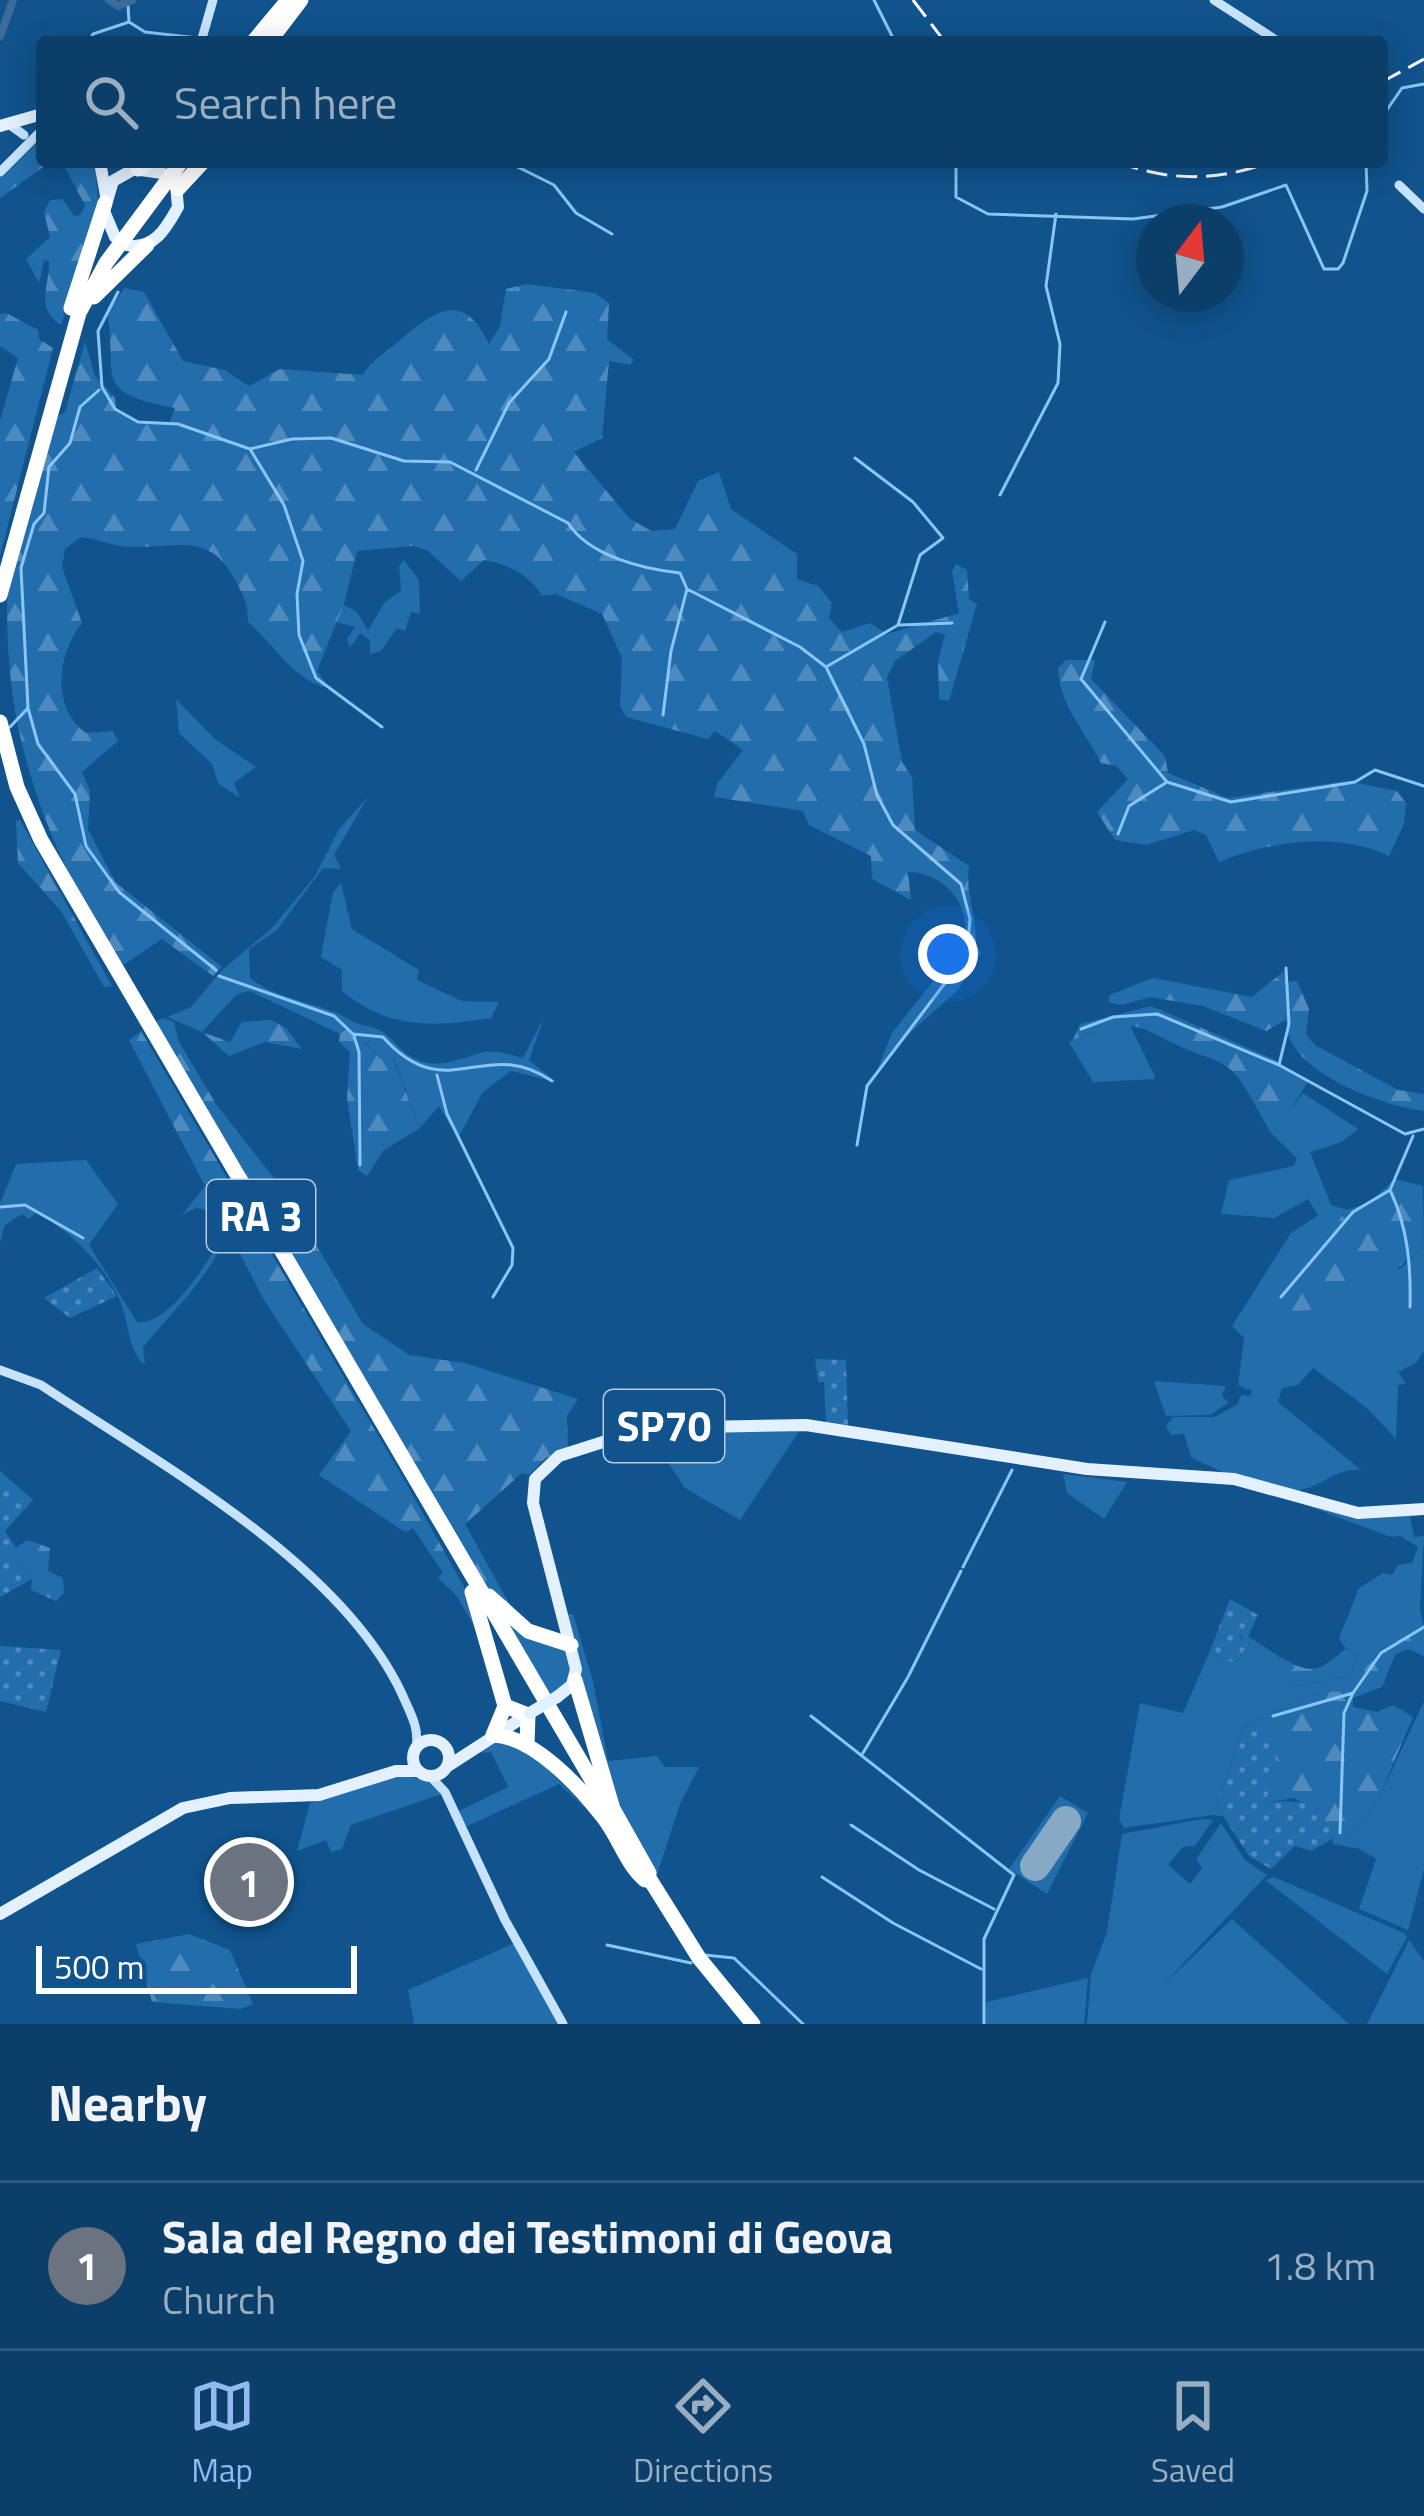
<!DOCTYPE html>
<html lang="en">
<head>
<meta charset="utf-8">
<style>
  :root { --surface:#0c3e6a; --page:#1a4972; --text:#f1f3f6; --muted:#9aaec1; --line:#2c577e; --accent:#90b9f0 }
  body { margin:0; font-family:"Titillium Web",sans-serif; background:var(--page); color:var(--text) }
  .compass { position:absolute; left:1136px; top:204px; width:108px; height:108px; border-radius:50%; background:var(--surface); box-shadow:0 6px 30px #0003; rotate:16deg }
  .scale { position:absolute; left:36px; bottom:30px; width:321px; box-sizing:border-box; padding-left:12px; border:6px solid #fff; border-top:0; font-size:33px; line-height:42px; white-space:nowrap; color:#fff; -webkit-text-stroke:9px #10538d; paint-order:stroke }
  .you { position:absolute; left:948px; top:954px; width:42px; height:42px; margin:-30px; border:9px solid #fff; border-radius:50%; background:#1a73e8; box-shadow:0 0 0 18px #1a73e833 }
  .badge { display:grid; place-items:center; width:78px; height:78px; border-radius:50%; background:var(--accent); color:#fff; font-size:39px; font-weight:700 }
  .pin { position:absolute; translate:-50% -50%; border:6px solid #fff; box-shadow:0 3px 12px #0006 }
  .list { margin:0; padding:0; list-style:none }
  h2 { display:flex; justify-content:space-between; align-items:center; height:156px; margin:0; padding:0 48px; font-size:51px }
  h2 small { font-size:39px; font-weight:400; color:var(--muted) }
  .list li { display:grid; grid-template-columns:78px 1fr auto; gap:36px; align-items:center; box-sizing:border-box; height:168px; padding:0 48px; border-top:3px solid var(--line) }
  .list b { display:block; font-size:45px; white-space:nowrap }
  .list p { margin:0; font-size:39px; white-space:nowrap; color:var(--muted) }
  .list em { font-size:39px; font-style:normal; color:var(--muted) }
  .icon { flex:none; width:66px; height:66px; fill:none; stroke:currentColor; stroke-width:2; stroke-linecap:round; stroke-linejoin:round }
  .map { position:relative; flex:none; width:1424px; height:2024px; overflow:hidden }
  .search { position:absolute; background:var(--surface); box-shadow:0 6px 30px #0003; left:36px; right:36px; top:36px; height:132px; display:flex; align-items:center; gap:30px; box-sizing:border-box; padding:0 42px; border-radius:12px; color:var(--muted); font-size:45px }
  .sheet { height:324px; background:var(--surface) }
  nav { display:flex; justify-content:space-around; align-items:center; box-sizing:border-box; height:168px; border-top:3px solid var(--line); background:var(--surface); font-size:33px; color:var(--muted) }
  nav a { display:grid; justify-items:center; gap:6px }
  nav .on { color:var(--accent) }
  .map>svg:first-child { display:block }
  .grass { fill:#226dac }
  .forest { fill:url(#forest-firs) }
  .garden { fill:url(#garden-dots) }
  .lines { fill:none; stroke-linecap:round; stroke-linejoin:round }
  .stream { stroke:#89c6f6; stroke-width:3 }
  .river { stroke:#3b6c97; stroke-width:8 }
  .runway { stroke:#88a9c6; stroke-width:30 }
  .secondary { stroke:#c7e3fc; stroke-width:9 }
  .primary { stroke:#e3f1ff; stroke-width:12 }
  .highway { stroke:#fff; stroke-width:15 }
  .rail { stroke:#fff; stroke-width:3; stroke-dasharray:21 9; stroke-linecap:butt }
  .primary-bridge { stroke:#e3f1ff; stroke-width:12 }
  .labels { text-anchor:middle; stroke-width:9; stroke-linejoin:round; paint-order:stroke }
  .shield { fill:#10538d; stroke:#b7cbdd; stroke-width:3 }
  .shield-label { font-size:42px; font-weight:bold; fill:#fff }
</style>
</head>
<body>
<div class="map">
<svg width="1424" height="2024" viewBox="0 0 1424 2024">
  <defs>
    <pattern id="forest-firs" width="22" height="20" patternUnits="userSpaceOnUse" patternTransform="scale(3)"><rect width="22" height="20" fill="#226dac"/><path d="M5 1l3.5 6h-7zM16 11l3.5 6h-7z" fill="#4e8abd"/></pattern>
    <pattern id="garden-dots" width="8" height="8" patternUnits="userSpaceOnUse" patternTransform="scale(3)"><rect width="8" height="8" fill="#226dac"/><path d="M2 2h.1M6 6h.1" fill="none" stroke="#4e8abd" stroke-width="1.8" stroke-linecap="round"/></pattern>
  </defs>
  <rect width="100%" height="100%" fill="#10538d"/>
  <path class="grass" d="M404,560L419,580L420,614L411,612L405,631L397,628L381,651L370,654V640L360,633L350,648L347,639L355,627L336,622L343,605L356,611L368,630L385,602L401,591L399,566Z
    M176,699L215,739L256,767L234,783L240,798L218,783L212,764L179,733Z
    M368,797L334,855L341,869L323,868L277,930L249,949L250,978C280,1002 322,1001 355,1023L340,1034L250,991L237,994L202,1032L167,1017L191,1007L222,970L272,928L315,876L339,829Z
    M341,883L352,929L419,970L417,980L462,1001L499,1002L491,1018C433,1027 390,1030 342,991V970L321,957L333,892Z
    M964,942L976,943L981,953L958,990L912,1031L876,1073L892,1033Z
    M544,1017L529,1060L556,1082L511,1071L483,1092L458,1138L439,1106L420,1128L394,1059H380L365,1042L375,1028C392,1035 397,1049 412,1057C436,1072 462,1057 485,1052C497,1050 511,1055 523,1058Z
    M1111,1025H1130L1156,1079L1093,1082L1069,1042Z
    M1303,1093L1358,1129L1342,1142L1310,1152L1331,1205L1348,1210L1399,1270L1424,1245V1351L1416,1363L1398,1372L1406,1384L1398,1385L1396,1439L1367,1408L1313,1368L1298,1385L1282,1388L1278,1402L1361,1470C1334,1468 1324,1486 1300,1490C1272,1496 1216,1470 1191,1457L1184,1434L1171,1435L1166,1426L1173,1417H1214L1237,1405L1241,1395L1250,1396L1252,1391L1238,1385L1244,1338L1232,1326L1291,1233L1318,1215L1308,1199L1274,1218L1221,1214L1229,1180L1294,1166L1297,1158L1271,1133Z
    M86,1160L118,1204L89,1245L137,1322C168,1326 205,1266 220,1241L222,1228L213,1211L196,1208L182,1215L205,1186C211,1197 219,1209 223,1221C233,1257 164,1319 143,1348L145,1365C128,1352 129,1323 121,1303C104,1264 72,1232 36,1213L29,1219L22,1214L5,1225L0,1242V1204L16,1164Z
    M1154,1381L1226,1386L1222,1395L1228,1403L1210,1415L1166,1416Z
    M802,1427L740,1520L685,1488L648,1432Z
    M1063,1474L1127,1482L1104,1519L1067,1493Z
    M1295,1501L1358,1517L1417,1515L1410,1517L1414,1537L1424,1536L1420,1609L1424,1626L1382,1649L1346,1692L1317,1693L1245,1726L1213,1815L1124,1828L1119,1819L1140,1703L1183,1713L1210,1651L1235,1664L1243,1633L1280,1657L1271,1671L1295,1686L1350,1676L1358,1653L1345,1648L1339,1638L1359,1588L1383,1573L1392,1575L1398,1565L1412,1563L1418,1547L1400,1536L1391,1537Z
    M492,1602L565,1643L572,1663L570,1682L548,1699Z
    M565,1614H573L593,1681L608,1761L657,1756L665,1767H699L680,1804L656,1878L619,1815Z
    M1424,1701V1869L1408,1930L1359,1909L1376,1859L1345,1840L1378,1800Z
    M489,1741L523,1744L597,1819L559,1784L465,1827L457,1812L508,1787L491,1752L467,1754Z
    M402,1774L431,1782L442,1794L351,1825L342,1849L331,1852L326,1840L297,1851L310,1803Z
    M1060,1796L1088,1813L1047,1894L1009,1869Z
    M1202,1819L1213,1820L1195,1846L1183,1847L1168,1865L1190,1884L1202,1868L1196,1859L1221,1823L1245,1860L1267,1875L1163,1985L1232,1919L1349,2024H1087L1091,1974L1107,1932L1122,1834Z
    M1274,1877L1404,1933L1407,1937L1387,1974L1265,1880Z
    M1409,1940L1424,1961V2024H1367Z
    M515,1943L559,2024H414L408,1990Z
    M1088,1978L1084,2024H986V2002Z"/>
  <path class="forest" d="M42,135V162H95L99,213L61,325C34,308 50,286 49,261L44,260L39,283L26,259L50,237L44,212L50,200L63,199L74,216L80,215L85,205L63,164L49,163L0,198V176Z
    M527,284L595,293L609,303L607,339L634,360L630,365L609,361L602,438L574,452L629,518L651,531L675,529L698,481L719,472L731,509L797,554V579L818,586L832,603L829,618L842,632L870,623L887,634L959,613L952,571L956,564L967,570L969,599L977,604L949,701L939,699L938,662L945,634L936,632L895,661L887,677L902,762L912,777L915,830L969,866C965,894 977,916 976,943L964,942C973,906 944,872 908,872L911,900L872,879L871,856L809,825L803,811L714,797L717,784L743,750L715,731L708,739L626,717L620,706L622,658L602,614L556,594L542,596C531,576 507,563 484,560L461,581L428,551L413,546L357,551L344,604L317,671L326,683L323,687C290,675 275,645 248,622C248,603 243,594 234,578C210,533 178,547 136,547C116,548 99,539 81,537L65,549L62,567L82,623C57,655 51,707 86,733L113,731L118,741L82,772L90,791L88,829L115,882L222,967L213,976L162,939L119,968C45,839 0,733 8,578C19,524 40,470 55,418L65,412L85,342L95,376L115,398L116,409L138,422L169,424L175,408C89,392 119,377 107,312L125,288L144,292L183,361L224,370L249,386L280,369L363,375C371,360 386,352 398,342C434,311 463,289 489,344L500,326L506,289Z
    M6,313L38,330L39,339L53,348L0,556V421L18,358L0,346V314Z
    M1066,660H1095L1091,679L1165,756L1168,773L1228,798L1347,781L1397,791L1406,803L1404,824L1389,856C1338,831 1271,841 1219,862L1206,835L1194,830L1146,845L1115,840L1097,812L1128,779L1116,766L1101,763C1086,732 1059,706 1058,668Z
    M20,820L112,986L104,987L61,911L18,863L16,821Z
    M1284,971L1286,982L1297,981L1309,1009L1306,1035L1315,1045L1398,1090L1424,1094V1111C1382,1106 1284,1071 1286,1020L1266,1031L1203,1006L1150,997L1122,1005L1109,1002V995L1153,978L1252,997Z
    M1151,1006L1276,1060L1308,1082L1277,1129L1271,1133C1260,1115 1250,1093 1237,1076C1225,1062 1212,1059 1196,1053C1135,1029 1142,1012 1073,1040L1080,1024Z
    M163,1018L174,1022L178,1040L216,1104L284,1191L363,1324L409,1355L465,1363L578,1399L567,1416L568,1450L546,1458L529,1475L522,1473L465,1524L516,1616L489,1591L153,1024Z
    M271,1020L286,1028L302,1049L265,1042L229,1056L202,1032L230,1042L242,1022Z
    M355,1023L375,1028L365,1043L380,1059H393L420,1128L384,1150L367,1176L358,1170L347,1098L350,1052L339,1042L340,1034Z
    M141,1031L406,1483L473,1603L482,1640L456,1595L438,1578L443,1573L413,1528L405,1532L319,1475L351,1431L264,1300L129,1040Z
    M1395,1179L1423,1186L1424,1245C1392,1278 1317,1327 1269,1306L1347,1210L1370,1202Z
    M28,1540L50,1548L48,1571L63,1578L64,1593L56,1601L31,1590L32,1579L15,1563L11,1550Z
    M1424,1626V1656L1408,1649L1395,1655L1382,1687L1353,1698V1707L1377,1712L1393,1705L1413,1717L1378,1800L1346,1839L1358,1849L1334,1844L1318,1810L1293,1798L1266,1803L1278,1745L1245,1726L1317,1693L1346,1691L1382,1649Z
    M1345,1649L1358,1652L1350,1676L1295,1686L1270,1671L1280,1657C1309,1673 1316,1675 1345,1649Z
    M189,1934L230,1950L253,2004L241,2009L152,2002L136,1944Z"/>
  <path class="garden" d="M97,1268L117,1296L70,1318L44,1298Z
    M815,1359L846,1360L848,1425L826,1423L824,1382H818Z
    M0,1471L33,1500L5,1531L15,1546V1563L32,1579L0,1597Z
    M1230,1599L1258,1615L1248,1637L1239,1636L1246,1647L1235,1664L1210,1651Z
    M0,1646L61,1650L46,1712L0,1701Z
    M1245,1726L1279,1745L1266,1803C1298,1798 1325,1801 1332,1839L1311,1851L1295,1846L1271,1869L1249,1856L1223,1816L1213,1815Z"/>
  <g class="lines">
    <path class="stream" d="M874,0L895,42
      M129,22L145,32L198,38
      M205,39L226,42
      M89,42L93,34L129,22L128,5
      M1382,117L1402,88L1424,84
      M508,162L554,185L576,213L612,234
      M956,162V197L988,214L1133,219L1222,207L1286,185L1324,269H1338L1343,263L1367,191L1366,162
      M118,292L98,331L102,387L115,409L138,422L178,424L250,449L292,439L331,438L404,461L450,462L568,523C589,556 643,569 680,573L687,589L800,647L826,667L864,744L877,795L893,825L961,884L970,919L967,954L867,1086L857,1145
      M99,390L80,407L70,443L49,467L44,513L34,524L21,568L28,708L38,744L75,794L86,846L119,892L216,970
      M250,449L284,505L303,561L297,594L299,635L316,678L382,727
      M476,470L509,403L549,359L566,312
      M1000,495L1058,383L1060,344L1046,286L1056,214
      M1105,622L1081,679L1167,782L1231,802L1355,782L1375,770L1424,786
      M900,625L952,623
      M826,667L898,625L920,555L943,538L913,502L855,458
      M663,715L671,651L687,589
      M10,727L28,708
      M1118,834L1129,806L1167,782
      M219,976L334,1016L353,1034L383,1037C447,1109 484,1034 552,1081
      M1081,1029L1113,1017L1157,1014L1279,1065L1405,1134L1424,1129
      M354,1036L359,1052L360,1165
      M1279,1065L1289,1024L1286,968
      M437,1075L447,1114L513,1248L512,1265L493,1297
      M1391,1192C1408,1229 1411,1266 1410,1307
      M1,1207L25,1205L83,1238
      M1281,1297L1353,1212L1390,1190L1413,1136
      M963,1567L1012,1470
      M909,1675L961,1571
      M811,1716L1014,1875L984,1939V2024
      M1273,1716L1353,1693L1381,1653L1424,1627
      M863,1753L908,1677
      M851,1825L919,1870L994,1909
      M1340,1833L1344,1713L1353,1693
      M822,1877L893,1923L981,1969
      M607,1945L691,1963
      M705,1955L734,1958L803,2024"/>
    <path class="river" d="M109,0L118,6L132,0
      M0,37L13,0"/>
    <path class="runway" d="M1035,1866L1066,1821"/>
    <path class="secondary" d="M1214,0L1279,42
      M201,42L213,0
      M10,125L24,135
      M0,172L42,130
      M1399,185L1424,209
      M0,1370L41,1385C161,1465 349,1567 406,1703C413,1718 419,1731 416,1747
      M430,1776L445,1792L505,1920L563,2024"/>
    <path class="primary" d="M0,126L42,114
      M100,162L106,196
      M115,237L104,211L113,181L134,169L162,173
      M126,245C153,251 166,229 178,207L176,185
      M557,1697L572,1685L576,1669L533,1503L535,1479L559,1456L647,1428L806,1425L1087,1469L1234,1479L1358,1513L1424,1509
      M413 1758a18 18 0 1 1 36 0a18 18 0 1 1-36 0Z
      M448,1766L530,1713
      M0,1914L183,1808L230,1798L319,1795L396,1771H418"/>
    <path class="highway" d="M253,42L288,0
      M269,42L301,0
      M138,169L148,162
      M178,189L203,162
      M94,297L147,245
      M71,308L105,203
      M0,595L79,313L106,263L181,162
      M0,722L17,787L41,840L545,1700
      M472,1592L505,1706L493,1735C533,1736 579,1786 603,1817C619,1837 626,1864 645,1880
      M489,1596L528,1631L571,1645
      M575,1680L613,1809L649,1873
      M505,1706L528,1715L527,1744
      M549,1707L614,1818
      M644,1870L699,1958L753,2024"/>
    <path class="rail" d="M913,0L945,42
      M1382,82L1424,59
      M1118,162C1169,182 1220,181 1270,162"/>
    <path class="primary-bridge" d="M530,1713L557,1697"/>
  </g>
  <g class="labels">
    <g class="shield">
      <rect x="207" y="1180" width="108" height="72" rx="9"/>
      <rect x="604" y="1390" width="120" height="72" rx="9"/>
    </g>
    <g class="shield-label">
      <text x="261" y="1231">RA 3</text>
      <text x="664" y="1441">SP70</text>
    </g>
  </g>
</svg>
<svg class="compass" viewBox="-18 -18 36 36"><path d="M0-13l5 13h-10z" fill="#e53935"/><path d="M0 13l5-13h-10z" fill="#9aaec1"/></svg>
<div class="scale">500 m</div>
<div class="you"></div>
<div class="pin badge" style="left:249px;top:1882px;background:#6b7280">1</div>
<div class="search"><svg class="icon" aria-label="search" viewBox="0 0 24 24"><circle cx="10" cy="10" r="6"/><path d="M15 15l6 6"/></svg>Search here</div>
</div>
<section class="sheet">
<h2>Nearby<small></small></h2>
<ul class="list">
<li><span class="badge" style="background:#6b7280">1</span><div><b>Sala del Regno dei Testimoni di Geova</b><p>Church</p></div><em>1.8 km</em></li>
</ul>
</section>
<nav>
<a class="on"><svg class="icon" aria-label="map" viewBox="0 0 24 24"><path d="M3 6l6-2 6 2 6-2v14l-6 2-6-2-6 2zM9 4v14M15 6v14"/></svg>Map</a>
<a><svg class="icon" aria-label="directions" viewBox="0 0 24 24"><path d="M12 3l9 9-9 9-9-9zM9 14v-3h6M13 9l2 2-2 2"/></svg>Directions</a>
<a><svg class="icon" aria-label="saved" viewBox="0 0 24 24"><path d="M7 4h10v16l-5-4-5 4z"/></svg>Saved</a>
</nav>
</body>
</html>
